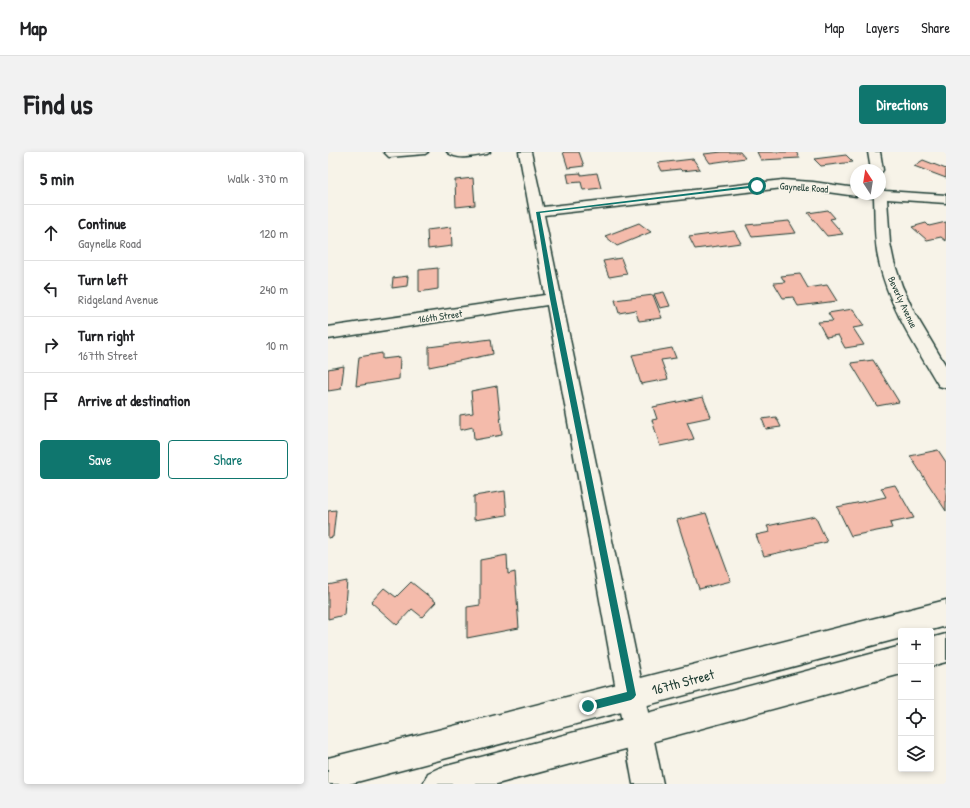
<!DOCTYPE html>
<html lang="en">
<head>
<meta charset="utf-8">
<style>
  :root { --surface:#fff; --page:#f2f2f2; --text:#202124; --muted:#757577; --line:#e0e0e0; --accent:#0f766e }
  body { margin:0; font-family:"Patrick Hand",sans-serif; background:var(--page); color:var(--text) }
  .controls { position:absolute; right:12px; bottom:12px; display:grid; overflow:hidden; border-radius:4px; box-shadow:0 2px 6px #0003 }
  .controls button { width:36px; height:36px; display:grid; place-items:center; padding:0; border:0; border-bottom:1px solid var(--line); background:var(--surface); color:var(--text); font:20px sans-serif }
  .compass { position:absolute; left:522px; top:12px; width:36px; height:36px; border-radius:50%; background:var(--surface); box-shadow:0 2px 6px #0003; rotate:348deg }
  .stop { position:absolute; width:12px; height:12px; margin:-9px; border:3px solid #0f766e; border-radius:50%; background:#fff }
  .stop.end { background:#0f766e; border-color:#fff; box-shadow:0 1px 4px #0008 }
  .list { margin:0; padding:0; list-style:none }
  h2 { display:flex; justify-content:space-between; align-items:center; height:52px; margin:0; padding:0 16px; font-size:17px }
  h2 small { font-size:13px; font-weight:400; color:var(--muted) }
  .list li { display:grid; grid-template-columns:26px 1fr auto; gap:12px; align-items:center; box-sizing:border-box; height:56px; padding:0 16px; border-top:1px solid var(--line) }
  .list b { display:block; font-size:15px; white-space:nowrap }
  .list p { margin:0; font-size:13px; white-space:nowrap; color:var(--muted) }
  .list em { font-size:13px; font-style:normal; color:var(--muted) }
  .actions { display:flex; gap:8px; padding:12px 16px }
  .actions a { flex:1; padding:9px 0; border:1px solid var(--accent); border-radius:4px; text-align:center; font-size:14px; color:var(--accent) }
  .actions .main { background:var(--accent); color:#fff }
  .icon { flex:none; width:22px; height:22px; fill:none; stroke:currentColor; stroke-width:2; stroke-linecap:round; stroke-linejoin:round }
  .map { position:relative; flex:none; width:618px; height:632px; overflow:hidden; border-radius:4px }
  header { display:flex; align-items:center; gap:24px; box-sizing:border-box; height:56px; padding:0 20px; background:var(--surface); border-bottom:1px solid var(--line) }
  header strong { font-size:19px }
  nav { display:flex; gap:22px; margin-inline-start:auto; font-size:14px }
  .intro { display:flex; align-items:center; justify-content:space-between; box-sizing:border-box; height:96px; padding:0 24px }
  h1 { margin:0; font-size:28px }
  .button { padding:10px 18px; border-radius:4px; background:var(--accent); color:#fff; font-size:14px; font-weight:700 }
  main { display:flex; gap:24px; padding:0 24px }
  aside { flex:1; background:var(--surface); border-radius:4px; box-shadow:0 2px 6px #0003 }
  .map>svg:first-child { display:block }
  .building { fill:#f4bbab; stroke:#1f3d34 }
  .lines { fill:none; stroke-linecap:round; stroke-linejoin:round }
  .service-casing { stroke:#1f3d34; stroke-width:3 }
  .minor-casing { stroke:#1f3d34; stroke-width:3 }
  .secondary-casing { stroke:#1f3d34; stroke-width:3 }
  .service { fill:#f7f3e8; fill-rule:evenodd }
  .minor { fill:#f7f3e8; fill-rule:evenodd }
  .secondary { fill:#f7f3e8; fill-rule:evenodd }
  .route { fill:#0f766e }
  .labels { text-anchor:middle; stroke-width:3.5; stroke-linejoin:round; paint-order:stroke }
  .far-street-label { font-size:10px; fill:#1f3d34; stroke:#f7f3e8 }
  .near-street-label { font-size:14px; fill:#1f3d34; stroke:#f7f3e8 }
</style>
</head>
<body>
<header>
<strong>Map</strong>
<nav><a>Map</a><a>Layers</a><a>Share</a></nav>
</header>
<div class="intro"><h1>Find us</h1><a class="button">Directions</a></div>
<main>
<aside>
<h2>5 min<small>Walk · 370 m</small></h2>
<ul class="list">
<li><svg class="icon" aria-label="ahead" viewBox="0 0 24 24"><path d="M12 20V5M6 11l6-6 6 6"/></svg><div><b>Continue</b><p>Gaynelle Road</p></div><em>120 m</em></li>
<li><svg class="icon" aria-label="left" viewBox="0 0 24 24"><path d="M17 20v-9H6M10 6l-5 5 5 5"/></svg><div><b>Turn left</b><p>Ridgeland Avenue</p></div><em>240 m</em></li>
<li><svg class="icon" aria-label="right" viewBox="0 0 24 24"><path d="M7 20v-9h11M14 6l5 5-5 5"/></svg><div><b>Turn right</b><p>167th Street</p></div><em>10 m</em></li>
<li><svg class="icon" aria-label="arrive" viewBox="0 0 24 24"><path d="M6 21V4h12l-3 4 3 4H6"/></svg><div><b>Arrive at destination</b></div></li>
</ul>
<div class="actions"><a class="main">Save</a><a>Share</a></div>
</aside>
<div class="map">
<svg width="618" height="632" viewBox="0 0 618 632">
  <rect width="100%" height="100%" fill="#f7f3e8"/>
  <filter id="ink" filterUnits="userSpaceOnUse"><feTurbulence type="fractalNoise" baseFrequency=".025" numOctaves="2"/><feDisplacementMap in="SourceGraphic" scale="8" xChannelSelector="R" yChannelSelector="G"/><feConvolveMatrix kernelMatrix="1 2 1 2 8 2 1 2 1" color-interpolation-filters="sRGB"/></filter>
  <g filter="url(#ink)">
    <path class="building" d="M235,0H251L256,14L240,16Z
      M394,0H412L417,6L382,11L376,2Z
      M429,0H468L472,6L433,8Z
      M518,3L525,10L493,14L486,7Z
      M365,7L372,17L354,19L352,17L334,19L330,11Z
      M595,8L618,17V26L586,14Z
      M253,21V23L269,21L273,36L255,38L253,30L241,31L239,22Z
      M145,26L147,53L128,55L127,28Z
      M500,58L507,66L502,67L515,82L499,84L480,61Z
      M461,69L468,81L424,85L418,73Z
      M618,70V89L613,85L599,88L584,75L598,71L601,74Z
      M311,71L323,80L289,94L277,84Z
      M123,75L124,94L100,97L99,78Z
      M406,79L413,91L367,97L361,85Z
      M293,106L299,122L281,125L275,109Z
      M110,116V137L91,140V118Z
      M472,122L480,136L499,133L509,149L470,154L465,145L455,146L446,131L457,130L453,124Z
      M80,124L79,134L64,136L65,126Z
      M336,140L342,154L332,156L326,142Z
      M325,143L334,166L311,169L307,158L291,161L287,148Z
      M525,157L536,174L525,176L536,193L517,196L510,183L498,185L490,170L505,169L500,161Z
      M163,187L165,202L101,215V195Z
      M344,196L348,206L333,208L340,227L313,232L304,203Z
      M54,201V207L72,205L71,227L28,234L31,205Z
      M545,208L571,250L549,254L523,211Z
      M16,214L13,237L0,239V217Z
      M169,234L174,283L146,288L145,275L132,278V263L145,261L143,239Z
      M375,245L383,265L359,270L366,287L332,294L324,268L329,267L325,255Z
      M448,265L453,275L438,277L434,267Z
      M610,298L618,310V359L582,304Z
      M567,333L586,366L562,371L564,376L523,384L509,355L558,345L553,336Z
      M177,339L179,363L146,368V344Z
      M8,358L5,385L0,386V359Z
      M378,361L403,429L371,437L349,368Z
      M487,364L499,390L436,404L428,383L442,380L439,374Z
      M179,403L180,422L187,420L191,476L139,486V455L152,453V408Z
      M19,429L16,463L0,467V433Z
      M83,430L108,450L94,465L84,457L69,473L43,450L56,436L68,445Z"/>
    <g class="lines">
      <g class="service-casing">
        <path id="service" d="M56,0H100L97,2L61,5Z
          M119,0H162L159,2C147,4 129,9 119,0Z"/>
      </g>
      <g class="minor-casing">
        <path id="minor" d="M191,0H203L215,55L455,28L485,30L528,36V42H533L528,44L485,38L455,36L216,63L335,632H305L219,153L0,187V175L217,143Z
          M540,0H552L555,18L553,21H552V18H543Z
          M552,37L557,39L618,43V51L559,47L562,91L566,110L574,134L587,162L618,214V236L611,234C588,195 561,155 551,110C546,89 547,67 546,46L541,45L539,42H552Z"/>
      </g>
      <g class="secondary-casing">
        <path id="secondary" d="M618,448V474L600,479H573V486L21,632H0V606Z
          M618,482V510L603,514V486Z
          M573,494V522L169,632H95L100,621L111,616Z"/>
      </g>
      <use href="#service" class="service"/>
      <use href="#minor" class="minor"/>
      <use href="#secondary" class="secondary"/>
    </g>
  </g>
  <path class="route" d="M429,33L430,35L212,61L228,147L308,543L306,546L303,548L260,559L256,558L255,554L256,551L299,540L222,147L208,60Z"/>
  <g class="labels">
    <g class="far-street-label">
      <text transform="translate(476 35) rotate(4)" y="4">Gaynelle Road</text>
      <text transform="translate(575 150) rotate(65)" y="4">Beverly Avenue</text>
      <text transform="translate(112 164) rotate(-8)" y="4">166th Street</text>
    </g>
    <g class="near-street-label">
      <text transform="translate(355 530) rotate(-15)" y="5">167th Street</text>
    </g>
  </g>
</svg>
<div class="controls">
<button>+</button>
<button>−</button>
<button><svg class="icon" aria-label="locate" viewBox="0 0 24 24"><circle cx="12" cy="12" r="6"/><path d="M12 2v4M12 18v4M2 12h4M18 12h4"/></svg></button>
<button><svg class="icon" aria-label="layers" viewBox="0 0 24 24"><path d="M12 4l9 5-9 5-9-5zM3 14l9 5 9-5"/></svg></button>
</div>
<svg class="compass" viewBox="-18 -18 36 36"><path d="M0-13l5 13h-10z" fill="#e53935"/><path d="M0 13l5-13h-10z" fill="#757577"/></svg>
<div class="stop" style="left:429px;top:34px"></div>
<div class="stop end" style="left:260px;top:554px"></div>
</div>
</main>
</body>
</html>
